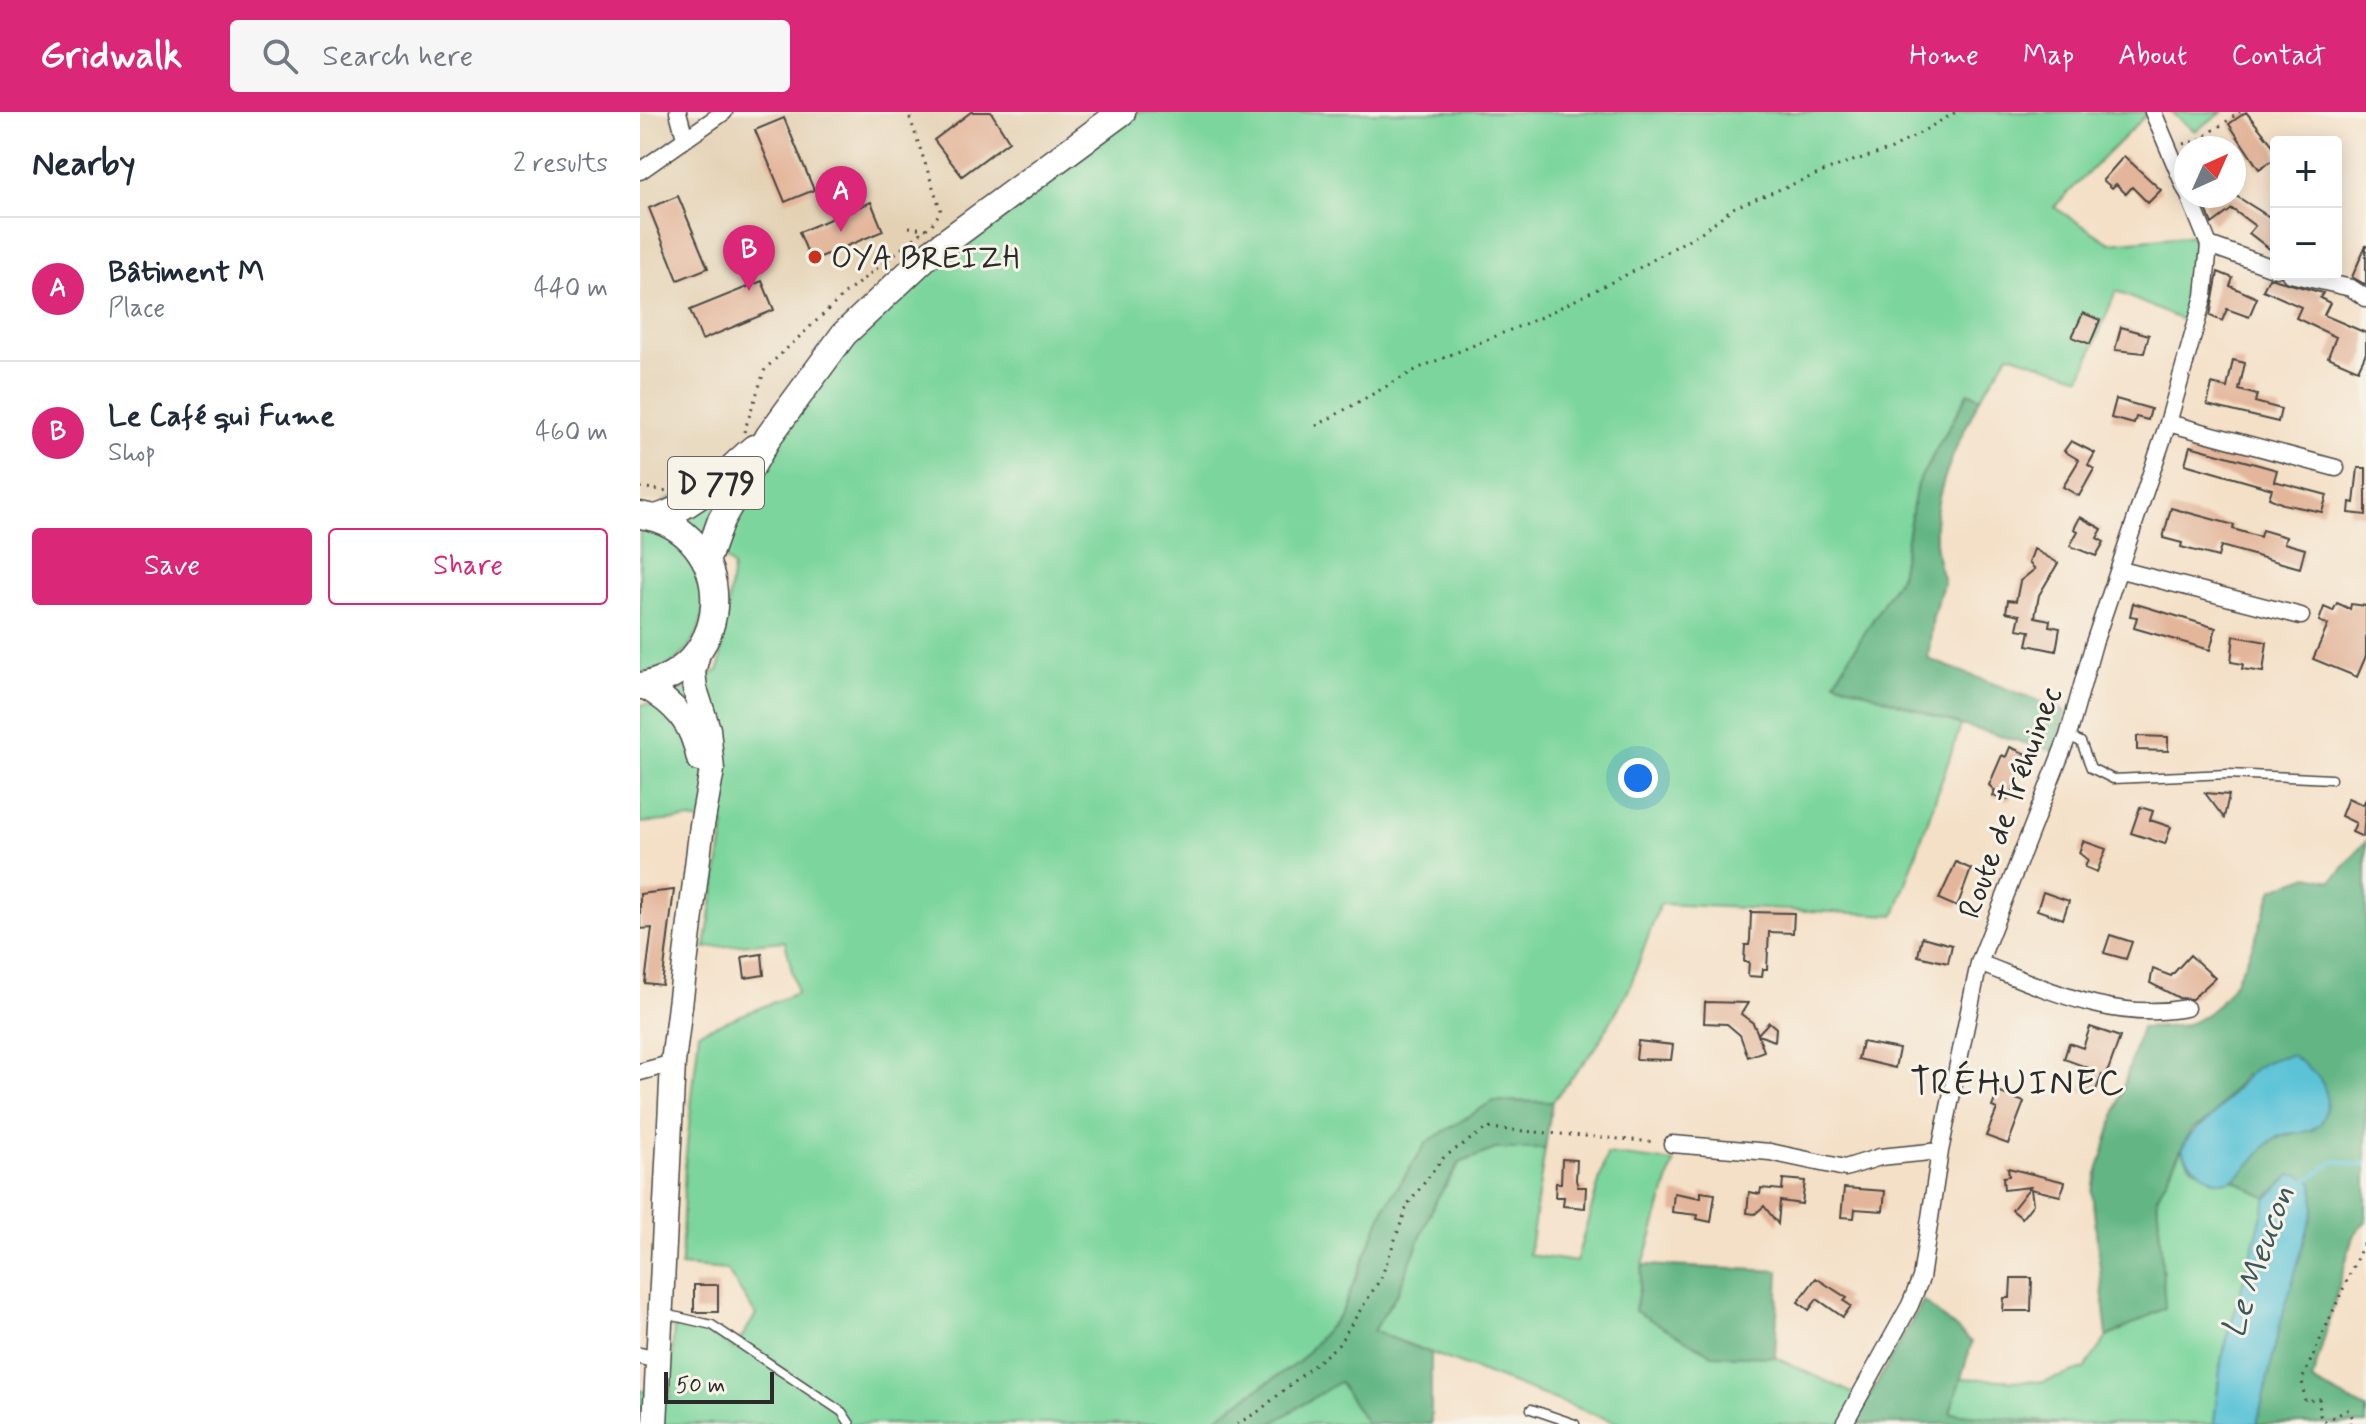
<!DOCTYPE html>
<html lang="en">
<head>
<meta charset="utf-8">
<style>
  :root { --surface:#fff; --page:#f6f6f7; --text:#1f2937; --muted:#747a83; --line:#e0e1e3; --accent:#db2777 }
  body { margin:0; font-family:Mynerve,sans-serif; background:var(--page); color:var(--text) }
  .controls { position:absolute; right:24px; top:24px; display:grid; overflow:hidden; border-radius:8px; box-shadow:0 4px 20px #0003 }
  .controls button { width:72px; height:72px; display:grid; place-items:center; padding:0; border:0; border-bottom:2px solid var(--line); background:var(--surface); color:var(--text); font:40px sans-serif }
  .compass { position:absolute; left:1534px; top:24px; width:72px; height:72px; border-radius:50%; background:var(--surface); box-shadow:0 4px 20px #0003; rotate:45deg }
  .scale { position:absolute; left:24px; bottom:20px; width:110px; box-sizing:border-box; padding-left:8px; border:4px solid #2b2b2b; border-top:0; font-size:22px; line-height:28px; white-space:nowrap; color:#2b2b2b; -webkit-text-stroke:6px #f7f3e8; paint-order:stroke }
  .you { position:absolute; left:998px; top:666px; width:28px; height:28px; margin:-20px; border:6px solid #fff; border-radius:50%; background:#1a73e8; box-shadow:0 0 0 12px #1a73e833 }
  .badge { display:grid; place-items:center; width:52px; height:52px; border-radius:50%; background:var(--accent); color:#fff; font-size:26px; font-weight:700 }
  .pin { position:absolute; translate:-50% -66px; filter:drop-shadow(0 2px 4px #0008) }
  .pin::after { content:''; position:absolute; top:42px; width:28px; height:24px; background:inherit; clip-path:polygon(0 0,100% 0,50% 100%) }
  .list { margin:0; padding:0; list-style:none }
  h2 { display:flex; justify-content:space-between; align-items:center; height:104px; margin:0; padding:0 32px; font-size:34px }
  h2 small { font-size:26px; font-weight:400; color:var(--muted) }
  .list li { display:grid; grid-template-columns:52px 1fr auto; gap:24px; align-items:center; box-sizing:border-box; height:144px; padding:0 32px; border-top:2px solid var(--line) }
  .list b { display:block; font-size:30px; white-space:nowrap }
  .list p { margin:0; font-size:26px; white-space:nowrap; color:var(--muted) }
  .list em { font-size:26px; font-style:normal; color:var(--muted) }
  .actions { display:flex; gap:16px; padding:24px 32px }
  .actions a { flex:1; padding:18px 0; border:2px solid var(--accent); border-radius:8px; text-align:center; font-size:28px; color:var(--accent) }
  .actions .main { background:var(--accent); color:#fff }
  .icon { flex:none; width:44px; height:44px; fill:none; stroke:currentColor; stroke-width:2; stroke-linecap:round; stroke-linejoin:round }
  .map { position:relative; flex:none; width:1726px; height:1312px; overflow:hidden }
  header { display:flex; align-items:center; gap:48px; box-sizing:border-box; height:112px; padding:0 40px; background:var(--accent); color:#fff }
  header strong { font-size:38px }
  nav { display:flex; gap:44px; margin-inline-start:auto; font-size:28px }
  .search { width:560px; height:72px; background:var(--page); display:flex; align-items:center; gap:20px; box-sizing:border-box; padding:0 28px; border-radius:8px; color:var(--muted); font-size:30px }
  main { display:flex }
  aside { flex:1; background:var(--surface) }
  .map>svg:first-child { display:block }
  .built { fill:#e4d1b4 }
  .green { fill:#7bd59c; stroke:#538064; stroke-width:2 }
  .forest { fill:#64b684; stroke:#487058; stroke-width:2 }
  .water { fill:#5bc3d7; stroke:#437781; stroke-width:2 }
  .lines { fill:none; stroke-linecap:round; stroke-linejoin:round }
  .stream { stroke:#5bc3d7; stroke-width:4 }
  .building { fill:#e3b59a }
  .lane-casing { stroke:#494642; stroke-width:11 }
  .street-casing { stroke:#494642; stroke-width:19 }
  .secondary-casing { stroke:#494642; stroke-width:27 }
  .primary-casing { stroke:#494642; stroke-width:29 }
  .path { stroke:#494642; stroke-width:3; stroke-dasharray:2 6; stroke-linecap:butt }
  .lane { stroke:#fff; stroke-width:8 }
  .street { stroke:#fff; stroke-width:16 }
  .secondary { stroke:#fff; stroke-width:24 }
  .primary { stroke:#fff; stroke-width:26 }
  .poi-dot { fill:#c8321e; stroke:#f7f3e8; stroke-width:3 }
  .labels { text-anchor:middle; stroke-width:6; stroke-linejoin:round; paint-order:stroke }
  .shield { fill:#f7f3e8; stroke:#686764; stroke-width:2 }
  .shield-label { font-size:30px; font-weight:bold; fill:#2b2b2b }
  .poi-label { font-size:32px; fill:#2b2b2b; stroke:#f7f3e8; text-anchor:start }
  .street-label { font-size:32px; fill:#2b2b2b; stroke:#f7f3e8 }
  .water-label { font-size:34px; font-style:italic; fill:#39595f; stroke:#f7f3e8 }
  .quarter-label { font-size:36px; letter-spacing:2px; fill:#2b2b2b; stroke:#f7f3e8 }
</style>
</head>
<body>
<header>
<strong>Gridwalk</strong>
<div class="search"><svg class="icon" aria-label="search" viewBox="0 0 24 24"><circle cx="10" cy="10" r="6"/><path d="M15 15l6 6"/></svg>Search here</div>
<nav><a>Home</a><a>Map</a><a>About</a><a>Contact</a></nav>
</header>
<main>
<aside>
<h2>Nearby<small>2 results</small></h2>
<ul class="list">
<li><span class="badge">A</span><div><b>Bâtiment M</b><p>Place</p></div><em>440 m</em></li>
<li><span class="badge">B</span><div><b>Le Café qui Fume</b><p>Shop</p></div><em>460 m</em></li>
</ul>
<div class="actions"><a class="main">Save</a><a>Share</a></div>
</aside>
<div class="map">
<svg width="1726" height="1312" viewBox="0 0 1726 1312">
  <rect width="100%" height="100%" fill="#f7f3e8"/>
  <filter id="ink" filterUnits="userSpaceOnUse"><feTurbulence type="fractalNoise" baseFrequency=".0125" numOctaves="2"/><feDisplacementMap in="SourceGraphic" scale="16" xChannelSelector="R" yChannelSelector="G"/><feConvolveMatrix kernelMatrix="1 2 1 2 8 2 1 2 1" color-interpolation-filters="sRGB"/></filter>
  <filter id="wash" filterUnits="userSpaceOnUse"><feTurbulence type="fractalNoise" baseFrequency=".006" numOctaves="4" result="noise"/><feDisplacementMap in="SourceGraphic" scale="32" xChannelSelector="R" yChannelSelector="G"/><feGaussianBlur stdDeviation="1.8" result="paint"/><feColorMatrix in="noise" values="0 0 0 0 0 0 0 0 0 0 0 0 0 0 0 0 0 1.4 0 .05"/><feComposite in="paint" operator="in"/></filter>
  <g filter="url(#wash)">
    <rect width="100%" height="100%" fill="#f4e0c7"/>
    <path class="built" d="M0,0H498L332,124L150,317L25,389L0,391Z"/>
    <path class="green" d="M498,0H1509L1414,95L1470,131L1555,123V176L1544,209L1476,179L1441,265L1369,242L1340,286L1328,281L1277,372L1260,464L1195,569L1321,613L1255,803L1020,792L989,877L957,934L912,990L853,989L746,1093L702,1200L660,1249L566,1312H0V1278L30,1287L34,1213L69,1219L94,1237L116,1203L87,1158L41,1154L45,1052L59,920L157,881L145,829L65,836L85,713L50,707L0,711V593L16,592L79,558L93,455L25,389L149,317L178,269L239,201L332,124Z
      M1530,0H1583L1555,19Z
      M0,415C16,420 31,425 44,438C73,468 70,524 35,549C26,556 11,559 0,563Z
      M855,1037H905L889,1143L936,1150L967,1042L1034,1050L1003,1153L996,1199L1073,1243L1135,1245L1225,1287L1214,1312H980L733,1219L758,1180L795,1090L820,1051Z
      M1542,1037L1549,1052L1573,1068H1594L1627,1086L1581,1249L1574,1312H1425L1309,1301L1319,1266L1403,1270L1444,1257L1467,1225L1525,1196L1517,1085Z
      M699,1269L727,1312H631Z"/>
    <path class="forest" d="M1329,280L1340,286C1312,344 1278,404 1304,469L1293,504L1288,547L1426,599L1414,639L1321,613L1195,569L1260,464L1277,372Z
      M1726,729V1109L1713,1124L1672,1269L1726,1297V1312H1617L1640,1213L1650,1063L1627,1086L1594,1068C1605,1059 1610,1049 1619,1039C1634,1023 1653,1021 1673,1018L1604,963L1573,1004L1551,1018L1517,1085L1525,1196L1467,1225L1452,1079L1501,916C1514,915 1531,916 1544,913C1598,898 1616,822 1633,777L1669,764L1692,769Z
      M853,989L912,990L905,1037H855L819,1051L795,1090L758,1180L733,1219L791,1241V1312H727L699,1270L631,1312H566L660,1249L702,1200L746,1093L787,1030Z
      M1003,1153L1139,1159L1135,1245L1073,1243L995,1199Z
      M1283,1189L1332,1230L1310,1301L1425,1312H1214Z"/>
    <path class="water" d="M1651,943C1673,958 1693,971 1685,1001C1684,1009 1678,1015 1670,1018C1661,1022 1649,1020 1640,1024C1614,1034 1600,1087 1567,1064C1555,1056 1548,1051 1542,1037C1554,1012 1559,1019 1575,1002C1602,973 1607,949 1651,943Z
      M1650,1063H1661L1673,1071L1674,1096L1640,1213L1617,1312H1574L1581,1249L1627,1086Z"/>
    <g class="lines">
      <path class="stream" d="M1666,1069L1695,1049L1722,1054L1726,1050"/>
    </g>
    <g id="blocks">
      <path class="building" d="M331,0H351L369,29L322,64L294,28Z
        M1606,0L1636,37V46L1619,57L1589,12Z
        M144,6L174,78L145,90L115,18Z
        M1484,44L1521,78L1508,91L1492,75L1486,82L1476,72L1472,76L1463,68Z
        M38,84L68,156L38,168L9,96Z
        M1574,84H1596L1636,109V142L1609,121L1615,114L1592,97L1572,112L1564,91Z
        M231,90L243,119L171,149L159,120Z
        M1726,133V173L1712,165Z
        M1578,160L1593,166L1590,174L1617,186L1609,205L1587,197L1582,209L1570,204Z
        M1629,166L1683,181L1680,186L1690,191L1684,203L1726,221V241L1718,258L1688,245L1696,225L1656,206L1661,195L1623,178Z
        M122,169L134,198L62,228L50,198Z
        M1443,201L1460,208L1450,232L1432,225Z
        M1481,215L1509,223L1504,241L1475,238Z
        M1593,248L1605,251L1599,278L1617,283L1615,290L1641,297L1638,310L1567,293L1572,272L1587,276Z
        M1476,287L1511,297L1508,308L1496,305L1494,312L1471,306Z
        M1431,329L1455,341L1448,353L1454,357L1439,384L1423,375L1439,348L1424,339Z
        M1550,334L1637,358L1634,369L1687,383L1682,400L1643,392L1629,386L1632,377L1545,352Z
        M1718,356H1726V403L1709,401L1710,390L1714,391Z
        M1531,396L1594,413L1593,417L1620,425L1622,418L1646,425L1644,431L1665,437L1660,456L1581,434L1578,445L1541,435L1542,431L1523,426Z
        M1440,405L1462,417L1457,426L1464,430L1456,444L1430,434L1438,419L1434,417Z
        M1394,437L1418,451L1399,483L1395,505L1410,508L1409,514L1420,516L1416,539L1387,533L1390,519L1377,517L1380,503L1366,500L1368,488L1376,489L1380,469L1395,457L1389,451Z
        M1493,491L1576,516L1570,538L1494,516L1497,505L1490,504Z
        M1697,491L1710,497L1711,492L1726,494V544L1717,565L1673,547L1688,513L1679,509L1684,495L1693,499Z
        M1594,524L1627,530L1623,560L1602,557L1603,552L1591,550Z
        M1497,624L1528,625V639L1497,638Z
        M1370,635L1386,642L1370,687L1364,688L1353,684L1355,679L1349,673L1362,643L1366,645Z
        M1565,681L1589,683L1584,706Z
        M1708,686L1723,693L1726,687L1723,725L1712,720L1716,711L1701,704Z
        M1500,695L1513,699L1510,708L1531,715L1525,732L1491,721Z
        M1443,729L1466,737L1457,760L1445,755L1448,748L1439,741Z
        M1316,750L1331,757L1317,795L1299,787Z
        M34,778L22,873L5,871L12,816L0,817V782Z
        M1403,780L1429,789L1423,807L1397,798Z
        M1111,800L1154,801L1153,821L1129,820L1127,857H1123L1122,865L1108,864L1109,850H1104L1105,833H1109L1110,828Z
        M1470,823L1492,830L1486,847L1464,841Z
        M1282,825L1312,833L1308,851L1278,844Z
        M122,842L124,863L105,866L102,845Z
        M1550,843L1575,866L1552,887L1539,886L1510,871L1513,857L1531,864Z
        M1065,890L1108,891L1101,902L1113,911L1118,922L1129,910L1136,916L1135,929L1118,923L1124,939L1108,945L1100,923L1087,912L1064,911Z
        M1450,915L1480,925L1466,964L1462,963L1454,983L1441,978L1449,956L1424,947L1429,931L1443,936Z
        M998,929L1033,933L1031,948L996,947Z
        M1222,930L1259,937L1255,956L1218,947Z
        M1358,980L1384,990L1368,1032L1346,1024L1357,997L1352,995Z
        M922,1047L937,1048L936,1068L938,1075H946L945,1096L923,1094L924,1085H915L916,1071H921Z
        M1368,1056L1425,1070V1071L1420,1084L1391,1077L1393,1092L1382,1106L1372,1098L1390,1075L1364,1078L1363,1065L1369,1064Z
        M1143,1067L1165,1069L1162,1092L1140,1089L1138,1112L1124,1094L1115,1102L1107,1101L1109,1080L1120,1082L1121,1076L1142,1078Z
        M1204,1076L1245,1079L1243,1099L1215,1097L1214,1106L1201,1105Z
        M1061,1080L1075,1082L1071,1110L1057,1107L1058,1103L1032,1100L1034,1081L1061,1086Z
        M1176,1166L1207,1186L1204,1189L1211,1194L1203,1205L1177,1187L1169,1198L1158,1190Z
        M1371,1166H1392L1391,1199H1363L1364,1186H1370Z
        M54,1173H78V1200H54Z"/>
    </g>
  </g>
  <g filter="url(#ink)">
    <use href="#blocks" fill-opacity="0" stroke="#494642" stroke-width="2"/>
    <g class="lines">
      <g class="lane-casing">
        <path id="lane" d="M1428,624L1441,630L1451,656L1473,667L1588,662L1691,667
          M25,1202L72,1213L202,1300L210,1312
          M891,1297L935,1312"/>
      </g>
      <g class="street-casing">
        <path id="street" d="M38,0L45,26
          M1513,0L1546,78
          M0,59L84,0
          M1569,133L1636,157
          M1650,162L1711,176L1726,186
          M1528,311L1696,356
          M1481,458L1661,504
          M1339,851C1407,877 1473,910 1546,896
          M0,960L33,951
          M1032,1032L1130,1040L1205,1056L1240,1045L1300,1039
          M0,1244L18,1248
          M1204,1312L1270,1193L1281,1166L1300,1039L1339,851L1428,624L1454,531L1528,311L1564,184L1569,133L1549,84"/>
      </g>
      <g class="secondary-casing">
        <path id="secondary" d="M4,574C35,592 52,610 59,647
          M15,1312L33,951L62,713L72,658L68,617L55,577L53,560L58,541"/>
      </g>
      <g class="primary-casing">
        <path id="primary" d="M0,403C99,418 99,557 0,574
          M16,406C58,393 81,364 114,336
          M66,450L81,408L129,324L204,222L287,144L482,0"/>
      </g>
      <path class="path" d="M1544,32L1561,27L1600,0
        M269,115L286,117
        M676,314L779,256L899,206L992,160L1063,119L1093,96L1203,52L1252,37L1316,0
        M104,320L125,257L205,182L292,112L301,99L268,0
        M0,375L27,379
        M597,1312L619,1299L698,1233L741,1166L768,1092L804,1045L847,1016L1016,1030
        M1710,1312L1713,1306L1708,1298L1685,1309L1680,1303L1679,1287L1665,1289L1662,1268L1726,1126"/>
      <use href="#lane" class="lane"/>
      <use href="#street" class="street"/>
      <use href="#secondary" class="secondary"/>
      <use href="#primary" class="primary"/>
    </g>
  </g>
  <circle class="poi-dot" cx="175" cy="145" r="8"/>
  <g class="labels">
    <rect class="shield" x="28" y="345" width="96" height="52" rx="6"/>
    <g class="shield-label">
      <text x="76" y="381">D 779</text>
    </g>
    <g class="poi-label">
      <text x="191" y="156">OYA BREIZH</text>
    </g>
    <g class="street-label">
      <text transform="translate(1369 690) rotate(-70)" y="11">Route de Tréhuinec</text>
    </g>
    <g class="water-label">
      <text transform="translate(1616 1149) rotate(-71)" y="12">Le Meucon</text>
    </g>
    <g class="quarter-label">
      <text x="1378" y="982">TRÉHUINEC</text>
    </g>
  </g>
</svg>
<div class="controls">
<button>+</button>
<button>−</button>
</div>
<svg class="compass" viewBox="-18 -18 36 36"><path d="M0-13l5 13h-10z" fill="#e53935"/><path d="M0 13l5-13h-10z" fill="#747a83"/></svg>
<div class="scale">50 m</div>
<div class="you"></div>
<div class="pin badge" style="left:201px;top:120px">A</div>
<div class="pin badge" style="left:109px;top:179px">B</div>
</div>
</main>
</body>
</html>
